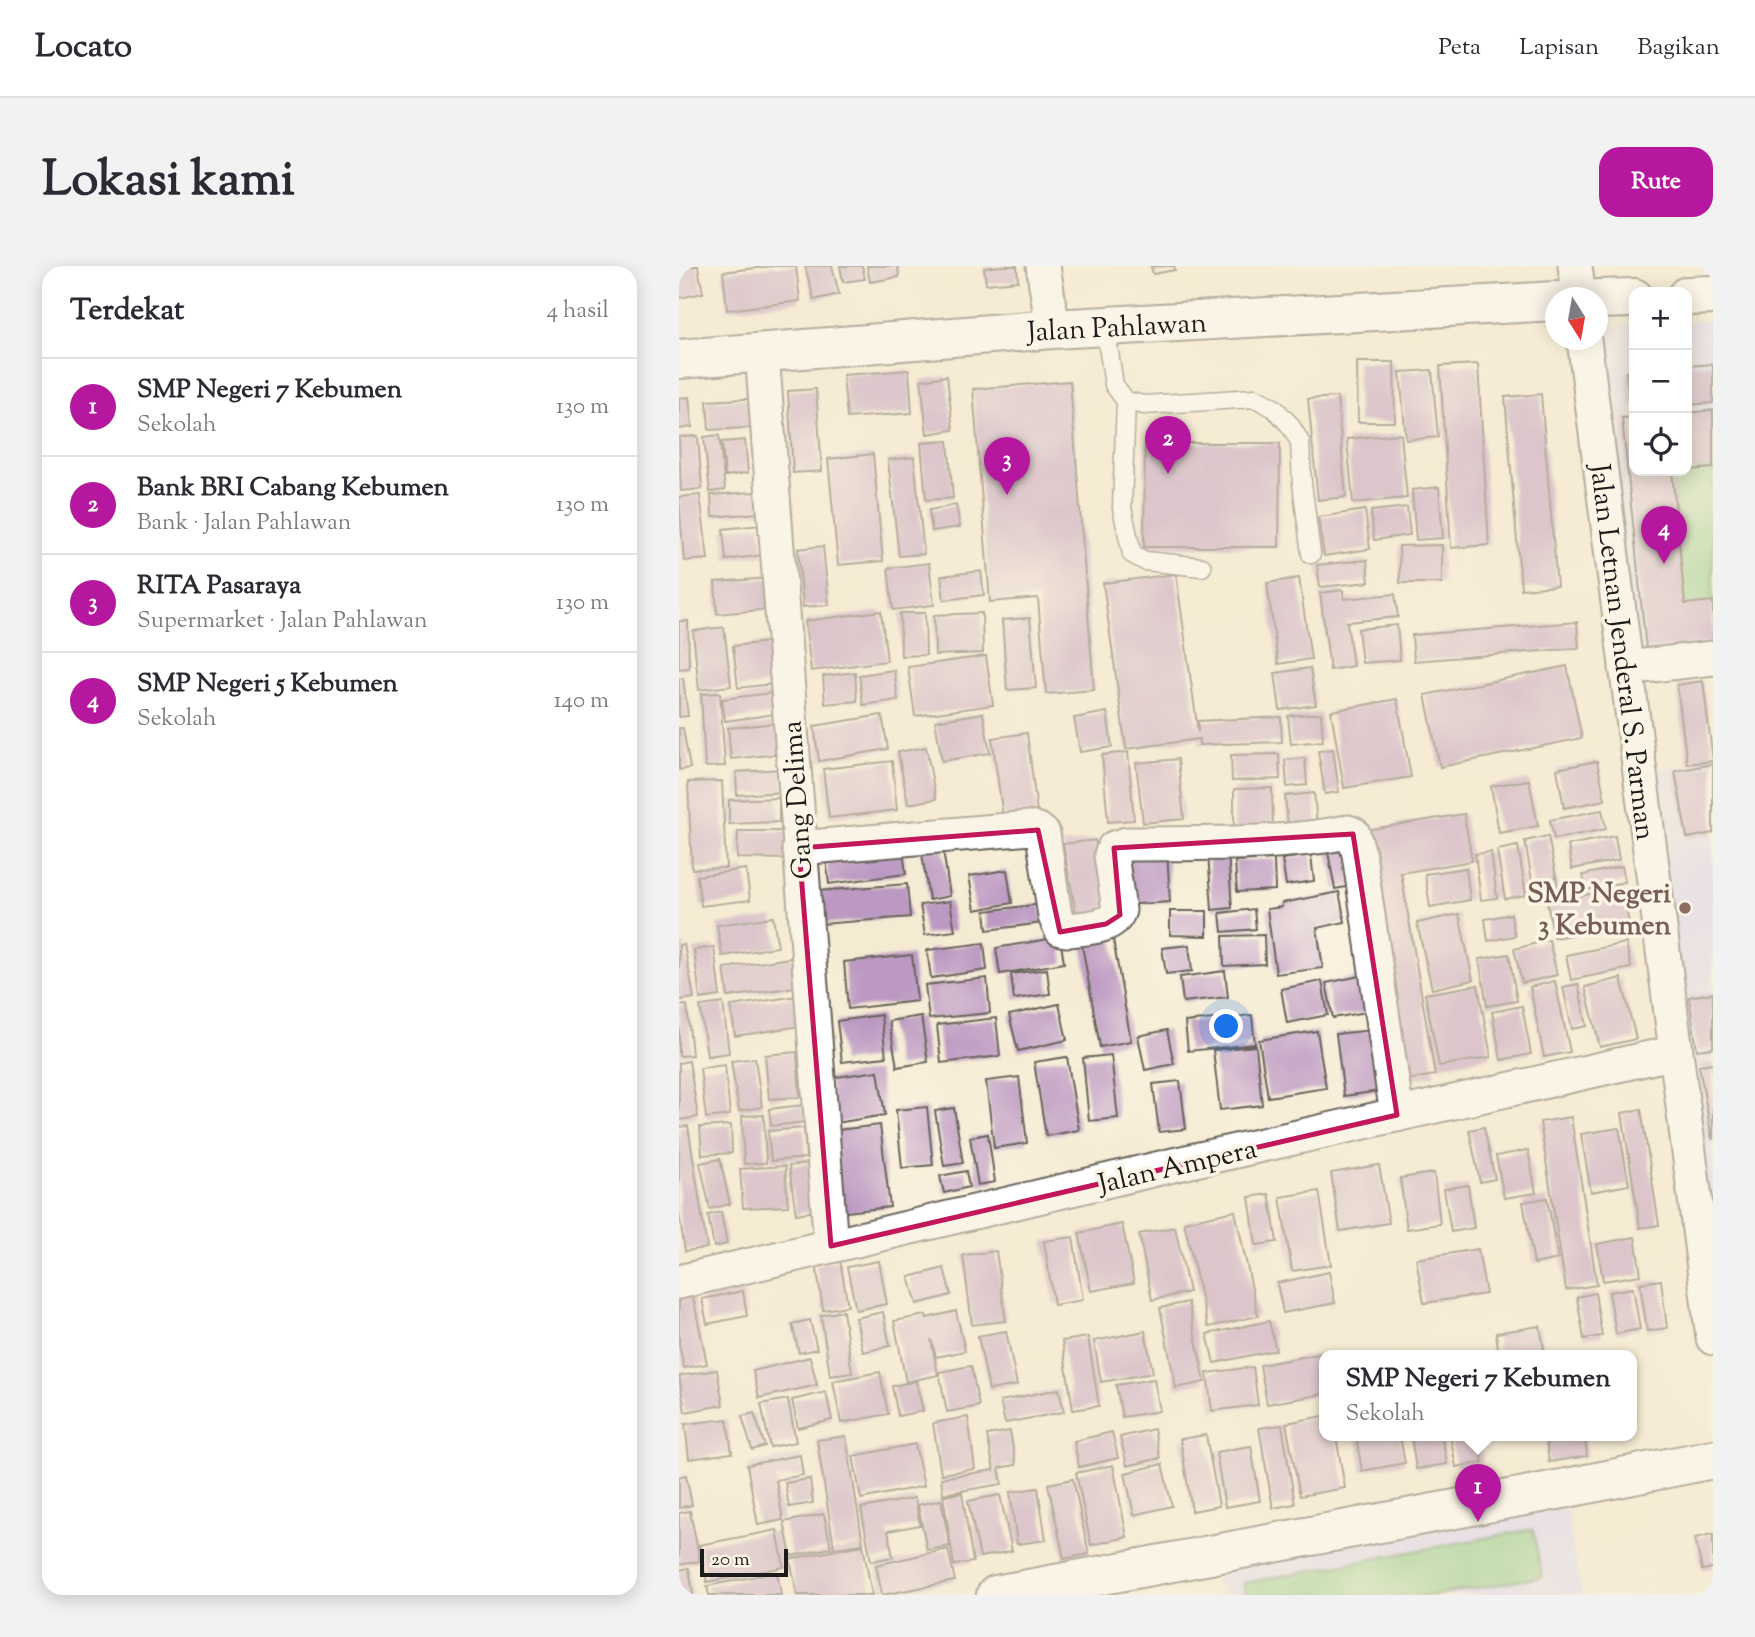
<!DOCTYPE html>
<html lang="id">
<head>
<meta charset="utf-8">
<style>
  :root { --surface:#fff; --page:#f2f2f3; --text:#2b2b33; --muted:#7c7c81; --line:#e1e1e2; --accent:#b5179e }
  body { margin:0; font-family:"Sorts Mill Goudy",serif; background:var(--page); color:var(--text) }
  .controls { position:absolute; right:21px; top:21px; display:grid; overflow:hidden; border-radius:14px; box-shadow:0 4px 18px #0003 }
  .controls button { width:63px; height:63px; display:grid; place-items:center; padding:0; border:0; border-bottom:2px solid var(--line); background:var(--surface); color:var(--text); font:35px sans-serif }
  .compass { position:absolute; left:866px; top:21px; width:63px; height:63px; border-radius:50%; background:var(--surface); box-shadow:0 4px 18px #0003; rotate:169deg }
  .scale { position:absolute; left:21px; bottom:18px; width:88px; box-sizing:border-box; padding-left:7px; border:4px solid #1c1c1c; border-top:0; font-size:19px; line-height:24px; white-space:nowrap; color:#1c1c1c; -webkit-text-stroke:5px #fcf5e5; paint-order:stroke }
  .you { position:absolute; left:548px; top:761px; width:24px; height:24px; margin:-18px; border:5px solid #fff; border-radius:50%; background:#1a73e8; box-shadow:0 0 0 10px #1a73e833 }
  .badge { display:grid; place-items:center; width:46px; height:46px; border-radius:50%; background:var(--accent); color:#fff; font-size:23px; font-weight:700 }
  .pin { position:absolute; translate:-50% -58px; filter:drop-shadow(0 2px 4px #0008) }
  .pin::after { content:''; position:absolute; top:37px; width:24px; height:21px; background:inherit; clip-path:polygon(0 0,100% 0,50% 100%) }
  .popup { position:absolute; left:640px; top:1084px; width:318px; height:91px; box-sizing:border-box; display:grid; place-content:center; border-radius:14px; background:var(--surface); filter:drop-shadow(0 2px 5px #0005); font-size:23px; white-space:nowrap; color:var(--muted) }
  .popup b { font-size:26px; color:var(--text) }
  .popup::after { content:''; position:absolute; left:50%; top:100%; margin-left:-14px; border:14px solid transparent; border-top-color:var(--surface) }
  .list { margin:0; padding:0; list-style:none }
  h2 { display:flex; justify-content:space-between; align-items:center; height:91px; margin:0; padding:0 28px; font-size:30px }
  h2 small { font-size:23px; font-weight:400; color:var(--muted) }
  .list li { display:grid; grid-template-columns:46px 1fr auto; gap:21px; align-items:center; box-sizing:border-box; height:98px; padding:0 28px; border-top:2px solid var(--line) }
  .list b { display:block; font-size:26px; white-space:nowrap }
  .list p { margin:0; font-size:23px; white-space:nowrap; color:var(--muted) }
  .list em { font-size:23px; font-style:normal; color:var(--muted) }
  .icon { flex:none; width:38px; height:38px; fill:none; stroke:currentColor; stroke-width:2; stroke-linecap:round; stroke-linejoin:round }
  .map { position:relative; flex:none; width:1034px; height:1329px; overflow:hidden; border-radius:21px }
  header { display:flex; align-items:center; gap:42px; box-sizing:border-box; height:98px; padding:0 35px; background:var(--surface); border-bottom:2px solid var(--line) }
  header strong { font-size:33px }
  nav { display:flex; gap:38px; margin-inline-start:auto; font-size:24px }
  .intro { display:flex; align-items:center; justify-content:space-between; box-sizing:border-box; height:168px; padding:0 42px }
  h1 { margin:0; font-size:49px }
  .button { padding:18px 32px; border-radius:21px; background:var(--accent); color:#fff; font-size:24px; font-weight:700 }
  main { display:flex; gap:42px; padding:0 42px }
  aside { flex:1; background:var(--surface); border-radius:21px; box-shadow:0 4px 18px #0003 }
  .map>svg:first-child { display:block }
  .built { fill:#d9d6f7 }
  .green { fill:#87cb84; stroke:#527450; stroke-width:2 }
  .building { fill:#bc99c2 }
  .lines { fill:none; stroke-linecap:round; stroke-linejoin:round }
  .lane-casing { stroke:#68645c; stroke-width:21 }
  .street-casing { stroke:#68645c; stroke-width:37 }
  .secondary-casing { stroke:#68645c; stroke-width:42 }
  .lane { stroke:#fff; stroke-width:18 }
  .street { stroke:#fff; stroke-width:33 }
  .secondary { stroke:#fff; stroke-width:38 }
  .marked { fill:none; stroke:#c2185b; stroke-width:5; stroke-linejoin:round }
  .education-dot { fill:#8d6e63; stroke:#fcf5e5; stroke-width:2.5 }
  .labels { text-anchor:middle; stroke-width:7; stroke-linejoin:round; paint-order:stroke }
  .street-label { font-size:28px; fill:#1c1c1c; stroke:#fcf5e5 }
  .education-label { font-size:28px; font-weight:bold; fill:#785e54; stroke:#fcf5e5; text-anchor:end }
</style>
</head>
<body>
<header>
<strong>Locato</strong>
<nav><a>Peta</a><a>Lapisan</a><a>Bagikan</a></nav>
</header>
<div class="intro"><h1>Lokasi kami</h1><a class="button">Rute</a></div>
<main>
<aside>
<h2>Terdekat<small>4 hasil</small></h2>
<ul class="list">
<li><span class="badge">1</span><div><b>SMP Negeri 7 Kebumen</b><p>Sekolah</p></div><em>130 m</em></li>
<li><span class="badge">2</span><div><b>Bank BRI Cabang Kebumen</b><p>Bank · Jalan Pahlawan</p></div><em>130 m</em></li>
<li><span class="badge">3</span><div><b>RITA Pasaraya</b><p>Supermarket · Jalan Pahlawan</p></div><em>130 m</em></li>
<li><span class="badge">4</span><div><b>SMP Negeri 5 Kebumen</b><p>Sekolah</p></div><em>140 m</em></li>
</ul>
</aside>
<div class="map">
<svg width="1034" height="1329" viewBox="0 0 1034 1329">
  <rect width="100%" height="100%" fill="#fcf5e5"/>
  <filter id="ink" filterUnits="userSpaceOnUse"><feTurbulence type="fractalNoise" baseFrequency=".0143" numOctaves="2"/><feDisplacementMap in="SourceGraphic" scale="14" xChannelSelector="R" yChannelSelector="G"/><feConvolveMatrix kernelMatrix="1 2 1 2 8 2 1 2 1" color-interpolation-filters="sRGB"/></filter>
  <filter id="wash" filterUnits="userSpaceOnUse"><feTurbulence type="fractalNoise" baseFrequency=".00686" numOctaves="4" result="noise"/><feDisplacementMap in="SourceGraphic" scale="28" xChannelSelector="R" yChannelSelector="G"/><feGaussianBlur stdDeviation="1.57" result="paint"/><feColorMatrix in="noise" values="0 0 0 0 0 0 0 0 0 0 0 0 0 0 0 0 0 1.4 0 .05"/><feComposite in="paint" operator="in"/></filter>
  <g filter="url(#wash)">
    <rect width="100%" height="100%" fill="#f5ebd3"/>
    <path class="built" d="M1034,54V392L947,402L919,61L955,59V205H1008V56Z
      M1034,496V1072L961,505Z
      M883,1223L903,1329H541L534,1288Z"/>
    <path class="green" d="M1034,202V335L1006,339L993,205Z
      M854,1263L863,1311L757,1329H567L564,1317Z"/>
    <g id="blocks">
      <path class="building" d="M0,0H19L24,27L0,32Z
        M94,0H117L121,35L48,44L44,6Z
        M126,0H153L160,28L135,34Z
        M161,0H183L186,13L164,16Z
        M188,0H219L220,11L191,16Z
        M322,0H338L339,15L307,18L305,2Z
        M472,0H495L496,4L474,8Z
        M678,96H715L716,156H679Z
        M799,98L810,279L772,282L761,100Z
        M1034,98V137L1008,139V100Z
        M230,104L233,147L168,152L164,109Z
        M753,104L759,171L727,174L721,106Z
        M955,105V142H951L947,106Z
        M268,110L274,164L248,168L242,114Z
        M391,115L415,424L367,428L359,332L311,336L294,123Z
        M137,123L143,205L114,207L109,125Z
        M862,128L878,320L842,323L826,131Z
        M10,131L13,161L0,163V132Z
        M658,131L667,231L639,234L629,133Z
        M83,132L84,161L30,164L28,135Z
        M1034,144V202L1008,204V147Z
        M955,151V205H993L1006,338L1034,335V376L967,383L943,152Z
        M722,168L728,232L674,237L668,173Z
        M40,169L46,224L31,226L25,171Z
        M19,170L23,223L2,225L0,171Z
        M66,174L69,207L46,210L43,176Z
        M269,175L274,232L247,234L242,177Z
        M466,177H601L600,281H465Z
        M194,188L204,295L159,299L149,193Z
        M235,191L245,288L220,290L209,194Z
        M760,221L764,272L737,274L733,224Z
        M90,225L92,246L33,251L32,229Z
        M21,229L29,293L5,295L0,231Z
        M277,239L281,261L253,265L250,244Z
        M728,241L731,269L695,274L692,245Z
        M686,244L691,283L645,290L639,251Z
        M81,259L85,289L47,294L44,263Z
        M763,279V317H721L720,280Z
        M144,280L150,339L124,341L119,283Z
        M688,294L690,316L641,321L638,299Z
        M250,297L255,339L214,344L209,302Z
        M302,305L305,329L265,334L262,310Z
        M497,308L519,466V455L602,451L603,476L520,479V473L447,483L424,317Z
        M92,312L94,343L38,348L36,316Z
        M620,312L632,393L599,398L588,317Z
        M664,324L665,333L716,328L719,351L668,356L674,400L651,404L641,327Z
        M202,345L208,395L132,405L126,355Z
        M221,347H246L247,389L222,390Z
        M303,347L304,387L256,389L255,349Z
        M351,352L357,422L328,424L323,354Z
        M0,355H9L10,402L0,403Z
        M898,356L900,382L735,395L733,369Z
        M718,359L721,394L683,397L679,363Z
        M45,361L52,420L20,424L14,365Z
        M89,376L94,418L59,422L54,380Z
        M307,390L314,439L236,450L229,401Z
        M888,400L903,472L761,501L746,429Z
        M631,402L637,439L601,444L596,407Z
        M215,404L219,434L184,439L180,409Z
        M176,406L178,435L146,438L144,410Z
        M4,412L9,450L0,451V413Z
        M1024,415L1034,495L1008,498L998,419Z
        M101,426L103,447L46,455L43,433Z
        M41,427L46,500L26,501L22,428Z
        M718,433L732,511L665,522L652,445Z
        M428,446L433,481L401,486L395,452Z
        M304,447L311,487L263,495L256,455Z
        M642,447L644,475L612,478L609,450Z
        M203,449L209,483L140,495L135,460Z
        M108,456L111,487L52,493L49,462Z
        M0,462H4L11,502L0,504Z
        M348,467L358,546L324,551L313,472Z
        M247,481L257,533L229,538L219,486Z
        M654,483L660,526L646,528L639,485Z
        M449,486L455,554L429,556L423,489Z
        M600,488L601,513L553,515L552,489Z
        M626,492L628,519L608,521L606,494Z
        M499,493L505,553L464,557L457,497Z
        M213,495L218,544L150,552L144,503Z
        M918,495L926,534L885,542L878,503Z
        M1034,498V567L1008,572L996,505Z
        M103,503L105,526L58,529L57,506Z
        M850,514L859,560L820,567L812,520Z
        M43,515L47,602L13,603L9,516Z
        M593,522L594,563H555V523Z
        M635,527L638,558L609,560L606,530Z
        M100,532V556L50,558V534Z
        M923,544L927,563L875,573L871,554Z
        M785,548L793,595L722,607L756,809L721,815L680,565Z
        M59,565H111L110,593L58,592Z
        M869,570L879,621L855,626L846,575Z
        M936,570L940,594L893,603L889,579Z
        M416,574L429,648L398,654L384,578Z
        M263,577L271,630L250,634L242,581Z
        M669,577L678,619L656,623L648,581Z
        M839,580L847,629L826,633L818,584Z
        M224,584L227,608L150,618L147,594Z
        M488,585L491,636L443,639L440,589Z
        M549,586L553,642L533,644L529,587Z
        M812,586L818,632L802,634L796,588Z
        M632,589L635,615L607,619L603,593Z
        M595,593L596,624L558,626L556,595Z
        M943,600L946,616L907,624L904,609Z
        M787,602L791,634L751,641L746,608Z
        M67,603L71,634L22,640L18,610Z
        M328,604L333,637L296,644L290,610Z
        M228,618L231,651L142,658L139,625Z
        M943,622L950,658L875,672L868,636Z
        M660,626L666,656L638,662L644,702L597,708L588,643L603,641V637Z
        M271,635L276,665L246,669L241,639Z
        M362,638L364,657L308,664L306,645Z
        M575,643L577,663L543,666L541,647Z
        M491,645H528V670L491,669Z
        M780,648L794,714L753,723L738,657Z
        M832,648L836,670L809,675L806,653Z
        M94,651L99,681L43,690L38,659Z
        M433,667L452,775L421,781L402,673Z
        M585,669L586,698L545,700L544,670Z
        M381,671L385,697L321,708L317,682Z
        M870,674L878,709L843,717L835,683Z
        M305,677L308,704L252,712L248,684Z
        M947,677L952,702L892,714L887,689Z
        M5,678L15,732L0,734V679Z
        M510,679L513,705L487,708L483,682Z
        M35,681L41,730L21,733L15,684Z
        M830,688L838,735L808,740L800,693Z
        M233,689L238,735L169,743L165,696Z
        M118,691L123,720L49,731L45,702Z
        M368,703L371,728L335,733L332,708Z
        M546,705L549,731L504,736L501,711Z
        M686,709L693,745L654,752L647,717Z
        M308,712L311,747L250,753L246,719Z
        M942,712L957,773L921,781L906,721Z
        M643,715L649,749L608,757L602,723Z
        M876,715L891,786L865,791L851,721Z
        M899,718L908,760L893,763L884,721Z
        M799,719L812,791L760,800L746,728Z
        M1034,727V782L1018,784L1010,731Z
        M118,730L122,760L56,770L52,740Z
        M44,737L50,787L28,790L21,740Z
        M380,738L388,774L339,785L330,749Z
        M8,739L13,789L0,790V740Z
        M843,740L852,788L822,794L813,746Z
        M202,749L207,791L163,796L158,755Z
        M573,749L576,778L509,785L506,756Z
        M242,750L249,796L218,801L210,755Z
        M317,752L321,790L262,797L258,759Z
        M488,764L495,798L466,804L459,770Z
        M693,764L701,825L665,830L657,768Z
        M638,765L647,822L589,831L580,774Z
        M577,780L583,839L541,844L534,784Z
        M118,786L121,831L90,833L86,789Z
        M432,789L439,852L410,855L404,792Z
        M388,791L400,864L367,870L355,796Z
        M76,792L83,841L60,845L52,795Z
        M10,795L19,851L0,854V797Z
        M1034,797V873H1033L1020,799Z
        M46,799L51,849L27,852L21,802Z
        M199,805L206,849L157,857L150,812Z
        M340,811L348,877L315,882L307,815Z
        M501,815L507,863L480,866L474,818Z
        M124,839L127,856L92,860L90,843Z
        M248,841L254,899L223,902L217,844Z
        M275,842L284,897L265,900L256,845Z
        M962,843L980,959L961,962L943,847Z
        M85,849L87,897L65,898L63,850Z
        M892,851L918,1019L887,1024L861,856Z
        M52,859L53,887L23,889L21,861Z
        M201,859L211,941L159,947L150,865Z
        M9,860L28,982L6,985L0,947V861Z
        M805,861L816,913L801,916L790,864Z
        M125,862L127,892L92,895L89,865Z
        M940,862L950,919L912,926L902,868Z
        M309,868L316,916L299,919L291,871Z
        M849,884L857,927L825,932L817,890Z
        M41,893L51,938L31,943L21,897Z
        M130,897L137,945L117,948L110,900Z
        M700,899L710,957L661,965L652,907Z
        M106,900L109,940L64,942L61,903Z
        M287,905L290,921L265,927L261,910Z
        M755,907L761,958L728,963L721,912Z
        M789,919L795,962L772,966L765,923Z
        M640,925L652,999L613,1005L601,931Z
        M590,928L598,976L577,979L570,931Z
        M868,932L879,993L855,998L844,936Z
        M556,945L579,1050L529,1061L505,956Z
        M42,946L48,978L35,981L29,949Z
        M443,958L455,1017L412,1025L400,967Z
        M496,961L510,1026L473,1034L460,968Z
        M394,971L404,1034L375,1039L365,975Z
        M956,971L962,1009L924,1015L918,978Z
        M799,983L807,1028L745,1037L737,993Z
        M317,985L327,1055L293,1059L284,989Z
        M161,994L169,1040L144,1044L137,998Z
        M200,995L208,1038L177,1044L168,1001Z
        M265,1002L272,1029L238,1038L230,1011Z
        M650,1006L656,1037L604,1047L598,1017Z
        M982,1014L988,1062L968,1065L961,1017Z
        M954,1022L961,1063L937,1068L930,1026Z
        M64,1025L68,1050L28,1058L23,1033Z
        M916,1027L923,1070L905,1073L898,1031Z
        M14,1031L28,1098L5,1102L0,1079V1034Z
        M509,1036L526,1116L497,1122L481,1042Z
        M164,1045L173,1107L151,1110L142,1049Z
        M277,1045L286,1085L257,1091L252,1073L259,1109L227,1116L215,1055L247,1049L248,1052Z
        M204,1046L211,1080L184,1086L177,1052Z
        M131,1054L138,1083L120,1087L113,1058Z
        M590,1055L597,1084L535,1097L528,1068Z
        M861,1060L866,1088L820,1090L817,1067Z
        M327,1065L338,1119L310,1124L299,1070Z
        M466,1065L474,1107L422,1116L415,1075Z
        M409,1071L420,1140L394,1144L383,1075Z
        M645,1087V1128L588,1138L581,1099Z
        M131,1091L138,1119L80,1132L74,1105Z
        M292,1100L300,1140L268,1146L260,1106Z
        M574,1101L579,1139L533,1145L528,1107Z
        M38,1104L44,1139L6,1146L0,1110Z
        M201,1106L209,1148L162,1157L154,1115Z
        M475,1113L481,1145L443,1151L437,1119Z
        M237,1115L244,1145L219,1150L213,1120Z
        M380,1123L385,1146L326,1157L321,1135Z
        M147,1126L153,1154L119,1162L113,1134Z
        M109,1133L117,1176L91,1181L82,1138Z
        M75,1147L86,1180L73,1184L63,1150Z
        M645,1150V1170H657L666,1222L621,1230L607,1157Z
        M289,1151L296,1203L262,1208L254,1157Z
        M48,1153L53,1187L10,1193L6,1158Z
        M603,1159L616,1238L594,1242L580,1162Z
        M475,1163L481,1192L448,1200L441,1171Z
        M331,1165L337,1199L320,1202L323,1218L264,1228L262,1212L315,1204L308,1169Z
        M433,1166L439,1192L400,1201L395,1175Z
        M527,1169L540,1240L513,1245L501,1173Z
        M167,1170L184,1278L155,1282L138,1174Z
        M677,1170H721L726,1197L683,1205Z
        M732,1170H763L768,1198L737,1203Z
        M771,1170H799L804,1196L777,1201Z
        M891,1170H906L908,1190L870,1196L867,1174Z
        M236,1178L245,1220L182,1233L174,1190Z
        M572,1180L581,1235L546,1241L537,1186Z
        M121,1189L124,1209L97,1214L104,1254L79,1259L68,1199Z
        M483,1198L493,1240L455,1249L446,1207Z
        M434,1199L448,1271L412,1279L397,1207Z
        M7,1209L13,1239L0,1242V1211Z
        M131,1213L134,1237L110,1241L106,1217Z
        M394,1213L410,1288L385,1293L369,1218Z
        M359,1222L367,1274L338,1278L331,1226Z
        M283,1227L294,1296L275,1299L264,1230Z
        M321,1229L333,1285L301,1291L289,1235Z
        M236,1232L241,1259L209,1265L214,1291L192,1295L182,1242Z
        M262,1234L271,1280L248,1284L239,1239Z
        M11,1245L21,1295L0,1299V1247Z
        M145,1248L152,1282L112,1290L105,1256Z
        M98,1264L105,1301L28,1316L20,1279Z
        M1034,1268V1302L1023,1304L1016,1272Z
        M184,1279L193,1329H118L111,1293Z
        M269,1283L276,1315L203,1329L197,1299Z
        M10,1302L14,1329H0V1304Z
        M98,1306L102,1329H30L28,1320Z"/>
    </g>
  </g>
  <g filter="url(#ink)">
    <use href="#blocks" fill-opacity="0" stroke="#68645c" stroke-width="2"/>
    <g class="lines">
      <g class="lane-casing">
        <path id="lane" d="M426,60L435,119L447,135L465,139L576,132L595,142L611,159L621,176L623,217L632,288
          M447,135L443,242L453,288L466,295L523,301"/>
      </g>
      <g class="street-casing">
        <path id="street" d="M364,0L374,63
          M896,0L900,32
          M905,74L1034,1072
          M83,87L152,980
          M947,402L1034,392
          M120,582L351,562L359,564L364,568L376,650L382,663L388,664C405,662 434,663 440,644L432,589L435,582L448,578C521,577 597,580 669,566L674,568L680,588L718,849
          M0,1016L494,899L997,786"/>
      </g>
      <g class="secondary-casing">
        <path id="secondary" d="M1008,30L1034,29
          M918,33L955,32
          M0,93L374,63L876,35
          M317,1329L883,1223L1034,1193"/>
      </g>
      <use href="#lane" class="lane"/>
      <use href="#street" class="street"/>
      <use href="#secondary" class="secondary"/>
    </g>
  </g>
  <path d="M0 0H1034V1329H0ZM359,564L381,666L427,658L441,649L435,582L674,568L718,849L152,980L120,582Z" fill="#f5ebd3" fill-opacity=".55" fill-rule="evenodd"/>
  <path class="marked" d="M359,564L381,666L427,658L441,649L435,582L674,568L718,849L152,980L120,582Z"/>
  <circle class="education-dot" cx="1006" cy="642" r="7"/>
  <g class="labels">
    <g class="street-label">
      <text transform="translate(438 60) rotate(-3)" y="10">Jalan Pahlawan</text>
      <text transform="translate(945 386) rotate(83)" y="10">Jalan Letnan Jenderal S. Parman</text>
      <text transform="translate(117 534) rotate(-94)" y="10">Gang Delima</text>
      <text transform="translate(498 899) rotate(-13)" y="10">Jalan Ampera</text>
    </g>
    <g class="education-label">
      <text x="992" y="636">SMP Negeri<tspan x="992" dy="32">3 Kebumen</tspan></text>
    </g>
  </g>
</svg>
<div class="controls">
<button>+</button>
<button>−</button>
<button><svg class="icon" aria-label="locate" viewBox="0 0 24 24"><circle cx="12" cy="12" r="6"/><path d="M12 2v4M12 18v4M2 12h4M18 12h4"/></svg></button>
</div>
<svg class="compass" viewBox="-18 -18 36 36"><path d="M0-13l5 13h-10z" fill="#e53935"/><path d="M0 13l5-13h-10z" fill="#7c7c81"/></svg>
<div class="scale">20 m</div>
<div class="you"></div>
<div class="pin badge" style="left:799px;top:1256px">1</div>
<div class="popup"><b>SMP Negeri 7 Kebumen</b>Sekolah</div>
<div class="pin badge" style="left:489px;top:208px">2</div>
<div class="pin badge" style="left:328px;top:229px">3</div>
<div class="pin badge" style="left:985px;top:298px">4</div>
</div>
</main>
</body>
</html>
